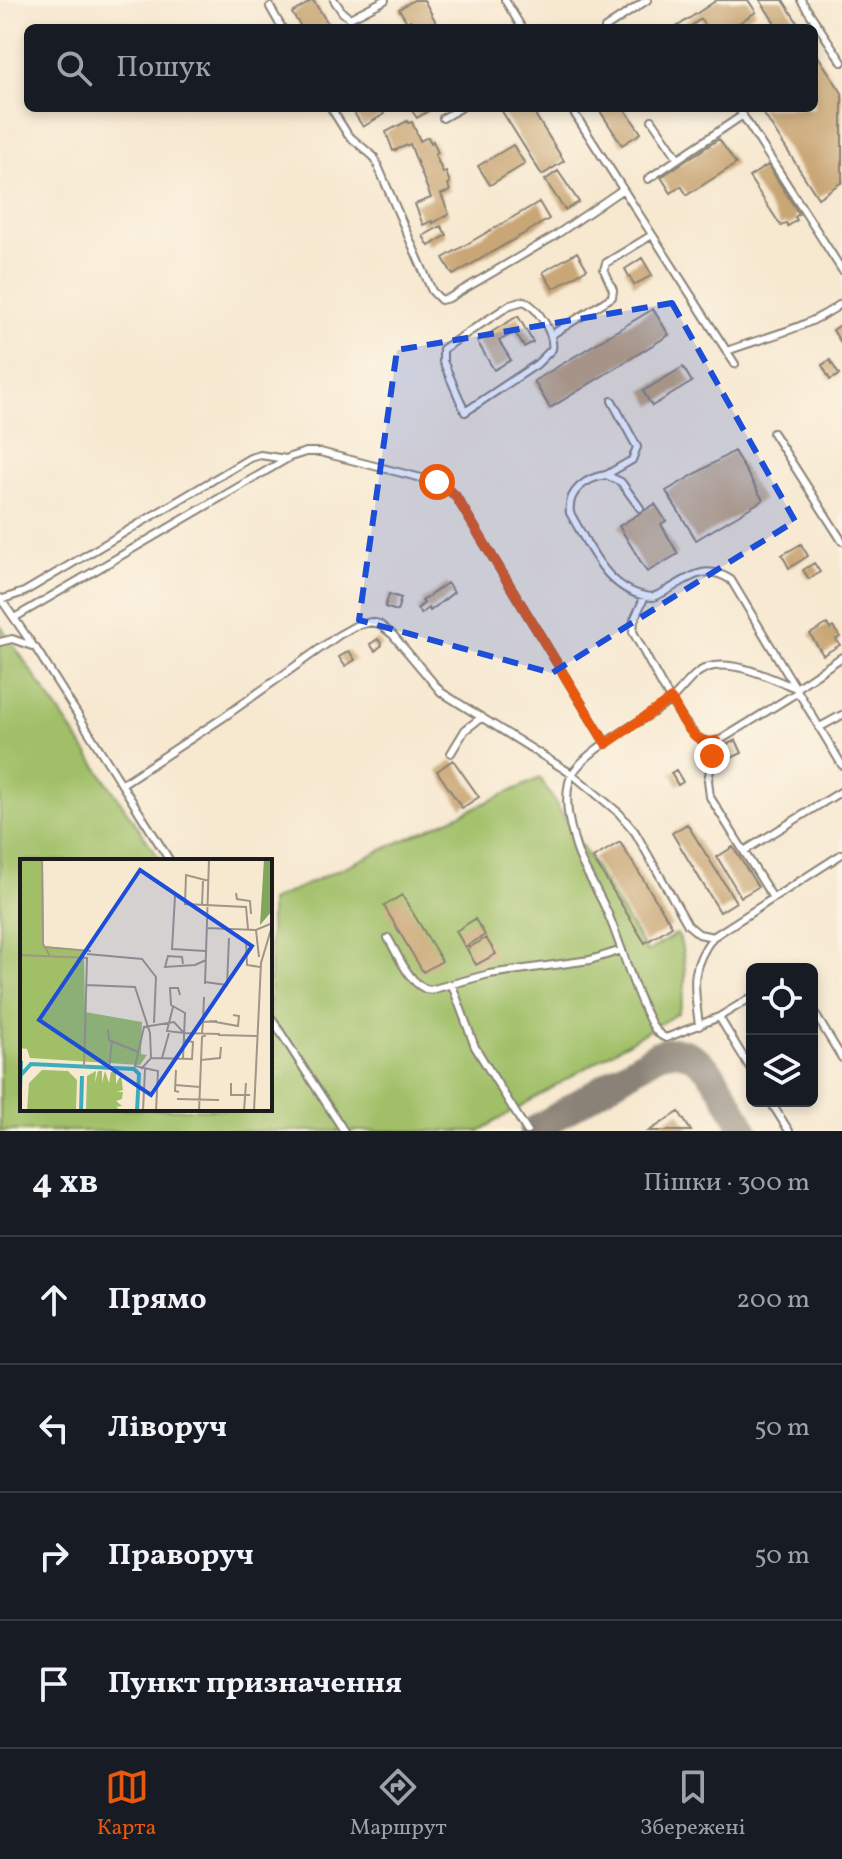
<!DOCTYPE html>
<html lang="uk">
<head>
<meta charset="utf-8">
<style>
  :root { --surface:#171b24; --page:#20242c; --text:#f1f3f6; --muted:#9ea1a6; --line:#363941; --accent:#ea580c }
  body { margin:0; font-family:Vollkorn,serif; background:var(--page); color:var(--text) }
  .controls { position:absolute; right:24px; bottom:24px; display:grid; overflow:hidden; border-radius:12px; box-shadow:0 4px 12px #0003 }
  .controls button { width:72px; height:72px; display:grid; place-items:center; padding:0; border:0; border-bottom:2px solid var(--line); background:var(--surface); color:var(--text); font:40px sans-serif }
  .stop { position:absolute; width:24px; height:24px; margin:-18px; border:6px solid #ea580c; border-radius:50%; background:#fff }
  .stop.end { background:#ea580c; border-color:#fff; box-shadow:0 2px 8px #0008 }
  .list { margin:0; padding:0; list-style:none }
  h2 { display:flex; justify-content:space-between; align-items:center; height:104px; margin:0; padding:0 32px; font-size:34px }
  h2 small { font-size:26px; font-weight:400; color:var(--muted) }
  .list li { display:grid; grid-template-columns:52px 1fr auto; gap:24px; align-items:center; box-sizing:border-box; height:128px; padding:0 32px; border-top:2px solid var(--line) }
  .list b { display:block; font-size:30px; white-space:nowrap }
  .list em { font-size:26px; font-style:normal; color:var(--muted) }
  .icon { flex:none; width:44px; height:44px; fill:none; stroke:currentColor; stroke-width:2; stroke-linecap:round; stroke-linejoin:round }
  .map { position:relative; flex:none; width:842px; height:1131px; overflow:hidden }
  .search { position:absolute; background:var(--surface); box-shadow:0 4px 12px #0003; left:24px; right:24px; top:24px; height:88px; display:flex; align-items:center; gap:20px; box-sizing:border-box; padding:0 28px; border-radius:12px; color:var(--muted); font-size:30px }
  .sheet { height:616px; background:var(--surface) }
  nav { display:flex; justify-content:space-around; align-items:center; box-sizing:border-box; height:112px; border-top:2px solid var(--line); background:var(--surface); font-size:22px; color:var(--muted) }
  nav a { display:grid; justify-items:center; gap:4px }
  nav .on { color:var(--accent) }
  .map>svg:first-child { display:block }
  .green { fill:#a0bf67; stroke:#5e6e42; stroke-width:2 }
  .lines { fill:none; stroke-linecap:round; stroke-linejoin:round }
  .taxiway { stroke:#8a8276; stroke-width:28 }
  .building { fill:#c9a674 }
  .lane-casing { stroke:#8a8276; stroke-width:10 }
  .lane { stroke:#fff; stroke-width:6 }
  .route { stroke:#ea580c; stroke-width:10 }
  .marked { fill:#1d4ed8; fill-opacity:0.2; stroke:#1d4ed8; stroke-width:6; stroke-dasharray:16 10; stroke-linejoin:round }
  .inset-river { fill:none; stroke:#3eadbb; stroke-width:4 }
  .inset-road { fill:none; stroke:#9f9688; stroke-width:2 }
  .view { fill:#1d4ed8; fill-opacity:0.15; stroke:#1d4ed8; stroke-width:4 }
  .inset-edge { fill:none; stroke:#1c1c1c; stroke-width:4 }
</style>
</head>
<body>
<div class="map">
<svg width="842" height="1131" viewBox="0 0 842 1131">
  <rect width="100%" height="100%" fill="#fcf5e5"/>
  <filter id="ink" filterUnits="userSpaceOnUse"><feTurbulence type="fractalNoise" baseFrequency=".0125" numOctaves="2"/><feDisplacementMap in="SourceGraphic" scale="16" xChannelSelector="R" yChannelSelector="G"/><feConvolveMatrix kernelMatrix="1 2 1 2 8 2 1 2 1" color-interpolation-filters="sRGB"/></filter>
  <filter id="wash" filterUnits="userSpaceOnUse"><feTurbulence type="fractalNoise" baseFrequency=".006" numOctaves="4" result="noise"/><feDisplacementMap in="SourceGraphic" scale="32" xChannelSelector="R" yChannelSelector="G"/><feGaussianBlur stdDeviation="1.8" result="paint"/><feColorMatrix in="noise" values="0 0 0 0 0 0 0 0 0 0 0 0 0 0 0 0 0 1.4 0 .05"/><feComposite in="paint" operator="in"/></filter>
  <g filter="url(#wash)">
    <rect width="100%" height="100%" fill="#f7e8d0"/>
    <path class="green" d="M0,625L161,861H22V1109H270V901L540,778L647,952L676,934L679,936C686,963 689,988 678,1013L479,1131H0Z"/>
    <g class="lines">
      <path class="taxiway" d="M533,1131L658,1054C704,1037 727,1100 745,1131"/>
    </g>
    <g id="blocks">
      <path class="building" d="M313,0L331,28H302L292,13Z
        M414,0H424L439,28H415L410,20L407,22L399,9Z
        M717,0H748L756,12L731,28H706L701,19L688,28H675Z
        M760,0H783L801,28H778Z
        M814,50L842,93V182L818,198L760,108H814Z
        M351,108H380L384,114L363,127Z
        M410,108L418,109L433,108L417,118Z
        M500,108H531L564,161L542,175Z
        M598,108H624L641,133L622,145Z
        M407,121L408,123L412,122L420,141L428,137L431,143L433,141L438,153L435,154L443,173L446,172L450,183L448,184L450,191L441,194L449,214L433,223L432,221L423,225L415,204L431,198L410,144L393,151L386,132Z
        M719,139L736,164L687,195L681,186L671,193L661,177Z
        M513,145L525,164L490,185L478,166Z
        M768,165L799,214L795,217L797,220L788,226L786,223L781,226L749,177Z
        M558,171L579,202L565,210L545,180Z
        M539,202L549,219L453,275L443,258Z
        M441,226L447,235L429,246L423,236Z
        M577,252L587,269L553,289L543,272Z
        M642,258L652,275L634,285L625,269Z
        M653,309L669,335L550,408L534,381Z
        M518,316L533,342L524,347L515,332L499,341L511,360L494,370L477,341Z
        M842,324V345L833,330Z
        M830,360L839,375L830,380L822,365Z
        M683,367L692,382L652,406L643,391Z
        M734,451L763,500L696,540L666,491Z
        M655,504L666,521L661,524L678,554L647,572L619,526Z
        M801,544L808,556L789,568L782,555Z
        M814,563L820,572L809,579L803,570Z
        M447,583L454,592L430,611L428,608L421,614L417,609L424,603L422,601Z
        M389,594L401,598L397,611L385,607Z
        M827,624L830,629L833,627L840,637L836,639L840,645L823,655L810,634Z
        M378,639L382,645L375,651L370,644Z
        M349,651L355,660L345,666L339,657Z
        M736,740L742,753L729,759L723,746Z
        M453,760L479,797L462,808L437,771Z
        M676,770L683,782L678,785L671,773Z
        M687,824L736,902L720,912L672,833Z
        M620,842L672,926L645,943L593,858Z
        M733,847L758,887L741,897L717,857Z
        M402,895L442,961L423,972L384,906Z
        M475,919L485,935L465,947L456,931Z
        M486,938L496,954L476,965L467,949Z
        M679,1112L691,1131H649Z"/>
    </g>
  </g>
  <g filter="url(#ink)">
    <use href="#blocks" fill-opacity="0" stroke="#8a8276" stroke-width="2"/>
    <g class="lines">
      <g class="lane-casing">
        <path id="lane" d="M334,0L343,13L350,18L385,0
          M505,0L522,28
          M801,0L842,62
          M270,7L282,28
          M605,28L647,0
          M331,108L348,135L374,157L432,291L441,300L449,298L553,237L623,189
          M571,108L735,364
          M738,108L842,270
          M443,118L461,108
          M652,120L678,158
          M648,179L743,115
          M524,301C537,307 555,334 552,349L537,364L465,412L443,361V349L510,305Z
          M551,335L612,297L613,290L604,270L606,263L652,235
          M727,351C767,336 807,329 842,303
          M773,433L842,541
          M606,475L632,460L637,447L612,401
          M640,508L621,482L606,475C586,478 567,491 570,513C590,547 608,594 653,597C683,586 699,559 731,580L842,765
          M645,596L634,620L633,632C645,653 685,735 704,741C710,744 716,741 722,739L798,692
          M0,598L32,644
          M0,600L24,592L250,458L260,455L286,459
          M14,618L290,457L306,452H320L437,482L455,495L606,744
          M0,642L12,639L35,647L170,861
          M820,727L842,715
          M716,741L708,780L710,797L773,898
          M451,753L465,730L482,717
          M122,784L224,717L339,635L355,626L371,622L379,624L393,635L441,692L572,774L619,813L635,832L688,925L699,934L713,937
          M744,851L842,791
          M388,938C397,953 411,988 430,990L489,974L590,960L622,950
          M452,985L475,1047L527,1131
          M752,997L719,1017L666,1038C658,1035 654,1029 650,1021C632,987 623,949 608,914C597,887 579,865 573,836C568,819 565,800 569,782C577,751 648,720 672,699C686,686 694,669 714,666C741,662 771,679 796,688L842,657
          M812,1009L842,1058
          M270,1016L344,1131
          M719,1017L752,1071
          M699,1026C695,988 688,970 713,937L842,854
          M770,1101L789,1131"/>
      </g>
      <use href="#lane" class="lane"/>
    </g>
  </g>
  <g class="lines" filter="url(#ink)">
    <path class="route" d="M437,482L455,495L606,744L671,699C681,716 692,747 716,741L712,756"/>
  </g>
  <path class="marked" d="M672,303L795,521L552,673L359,620L397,350Z"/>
  <g transform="translate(20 859)">
    <rect width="252" height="252" fill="#f7e8d0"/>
    <path d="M0,0H23L24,87L64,91L65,153L122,163L121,195L127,196L120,206L10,199L7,190L0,189ZM22,211L48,212L57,221L56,252H7L9,224ZM76,212L75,224L78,212H82V224L85,212L89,224L91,213H96V225L101,216L103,231L97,233H103L102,240L96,242L102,247L96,248L102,252H66L67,217Z" fill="#a0bf67"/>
    <path d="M244,0H252V52L240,66Z" fill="#80a65c"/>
    <path class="inset-river" d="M1,216L11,205L114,210L119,215L117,252M0,231L1,202M61,252L62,217"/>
    <path class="inset-road" d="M22,0L23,85L30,97M189,22L166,16L165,45L226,48L228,70M216,34L217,40L230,42L231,55M155,37L152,90L186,92M182,46L183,22M186,69L236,71L250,65M236,71L239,98M226,81L227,106L240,108M24,88L71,92M67,95L122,100L136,118L134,164M0,96L67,99L64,208M163,105L162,98L148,97L145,108L175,106L186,101M185,123L207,126L209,79M185,125L189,0M66,126L115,128L130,174L131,199M160,136L158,129H150L151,146L165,154L163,200M153,148L147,172L164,174M190,162L218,167L219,157L213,156M183,163L184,138M88,170L89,181L118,193M182,174L183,163L197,162M198,176L238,177M142,199L149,174M181,201L200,199L201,188M89,209L92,182M121,210L131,199L172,200L173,183L164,181M156,211L155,232L159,233M211,224V236H230M155,226L180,228M157,240L199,241M123,252L125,210M136,252L138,212L115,207L124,168L154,163L164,174L200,175M179,252L182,178L186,176M224,252L226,224M234,252L241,104L252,67"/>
    <path class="view" d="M120,11L232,87L131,236L19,161Z"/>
    <rect width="252" height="252" class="inset-edge"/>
  </g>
</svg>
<div class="controls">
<button><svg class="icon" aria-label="locate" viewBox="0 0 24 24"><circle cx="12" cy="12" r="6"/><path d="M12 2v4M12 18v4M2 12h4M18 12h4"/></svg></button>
<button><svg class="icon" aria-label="layers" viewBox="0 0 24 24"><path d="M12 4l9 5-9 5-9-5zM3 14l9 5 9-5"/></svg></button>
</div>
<div class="stop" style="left:437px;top:482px"></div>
<div class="stop end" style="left:712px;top:756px"></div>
<div class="search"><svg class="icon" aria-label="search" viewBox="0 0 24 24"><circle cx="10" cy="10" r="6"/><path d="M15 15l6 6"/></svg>Пошук</div>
</div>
<section class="sheet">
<h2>4 хв<small>Пішки · 300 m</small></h2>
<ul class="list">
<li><svg class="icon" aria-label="ahead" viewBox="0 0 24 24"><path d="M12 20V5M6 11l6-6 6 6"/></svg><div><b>Прямо</b></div><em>200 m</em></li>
<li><svg class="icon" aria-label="left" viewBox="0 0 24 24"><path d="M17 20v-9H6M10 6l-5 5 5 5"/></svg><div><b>Ліворуч</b></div><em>50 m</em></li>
<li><svg class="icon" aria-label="right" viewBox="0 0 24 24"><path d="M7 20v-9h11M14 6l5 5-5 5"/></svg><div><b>Праворуч</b></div><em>50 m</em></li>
<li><svg class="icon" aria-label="arrive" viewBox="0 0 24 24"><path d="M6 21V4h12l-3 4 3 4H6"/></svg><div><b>Пункт призначення</b></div></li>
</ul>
</section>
<nav>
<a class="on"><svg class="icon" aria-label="map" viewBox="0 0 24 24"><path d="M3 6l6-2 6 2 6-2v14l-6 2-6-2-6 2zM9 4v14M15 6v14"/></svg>Карта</a>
<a><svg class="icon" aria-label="directions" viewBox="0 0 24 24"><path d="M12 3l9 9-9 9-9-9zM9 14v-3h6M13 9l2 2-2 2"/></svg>Маршрут</a>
<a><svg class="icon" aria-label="saved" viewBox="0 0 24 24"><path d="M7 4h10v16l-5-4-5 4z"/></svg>Збережені</a>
</nav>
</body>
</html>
